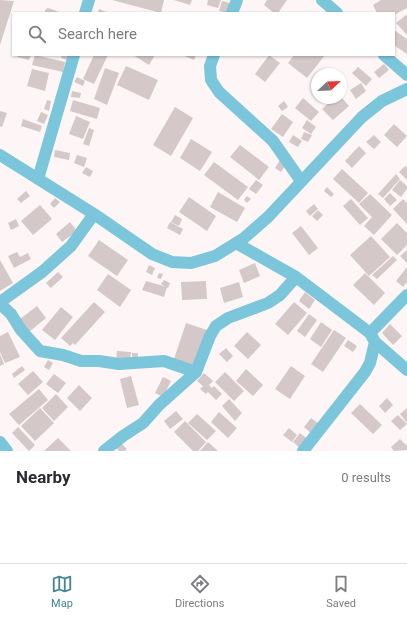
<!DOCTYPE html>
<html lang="en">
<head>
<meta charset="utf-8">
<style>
  :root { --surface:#fff; --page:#f2f2f3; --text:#2b2b33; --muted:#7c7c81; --line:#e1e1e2; --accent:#438496 }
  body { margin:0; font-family:Roboto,sans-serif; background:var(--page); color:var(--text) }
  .compass { position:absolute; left:311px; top:68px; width:36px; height:36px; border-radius:50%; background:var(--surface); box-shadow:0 1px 3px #0004; rotate:67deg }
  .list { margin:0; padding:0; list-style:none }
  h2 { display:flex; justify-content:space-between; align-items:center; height:52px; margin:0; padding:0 16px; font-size:17px }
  h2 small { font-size:13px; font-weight:400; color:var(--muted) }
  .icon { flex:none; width:22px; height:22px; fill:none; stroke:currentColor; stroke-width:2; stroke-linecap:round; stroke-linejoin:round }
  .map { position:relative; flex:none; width:407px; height:451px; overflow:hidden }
  .search { position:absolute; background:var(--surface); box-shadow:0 1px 3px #0004; left:12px; right:12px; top:12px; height:44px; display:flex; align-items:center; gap:10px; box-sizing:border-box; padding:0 14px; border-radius:0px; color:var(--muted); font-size:15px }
  .sheet { height:112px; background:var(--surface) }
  nav { display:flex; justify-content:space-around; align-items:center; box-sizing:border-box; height:56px; border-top:1px solid var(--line); background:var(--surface); font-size:11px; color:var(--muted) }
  nav a { display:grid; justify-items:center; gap:2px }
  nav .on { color:var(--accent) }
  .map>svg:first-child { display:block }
  .building { fill:#d4c8c8 }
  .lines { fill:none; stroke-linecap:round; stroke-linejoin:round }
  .minor { stroke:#7bc6db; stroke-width:12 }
</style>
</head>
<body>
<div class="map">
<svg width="407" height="451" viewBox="0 0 407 451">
  <rect width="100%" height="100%" fill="#fef6f6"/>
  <path class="building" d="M0,0L14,1L0,45Z
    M112,0H164L161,13Z
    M174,0H192L190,5Z
    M208,0H221L218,8L207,5Z
    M267,0H287L278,13H274L264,5Z
    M381,0H407V8L394,15V13H377L373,5Z
    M222,1L230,3L227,13L219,11Z
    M48,8L62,13H44L46,9Z
    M99,9L109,13H98Z
    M406,15L407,16V35L396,23Z
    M394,30L407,39V54L394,45Z
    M18,55H31L29,60L17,57Z
    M35,55L65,62L63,72L32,65Z
    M62,55H68L67,60L61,58Z
    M94,55H108L94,84L83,79Z
    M133,55H155L149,65Z
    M182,55H196L194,60Z
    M269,55L280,63L265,82L255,74Z
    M294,55H325L307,78L288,63Z
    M384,64L389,70L379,78L374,72Z
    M126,66L158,80L149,100L117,85Z
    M358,67L372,79L366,86L352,73Z
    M105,68L119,73L107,105L94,99Z
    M32,69L49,73L45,91L27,86Z
    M77,77L85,81L83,86L74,82Z
    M361,83L366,91L356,99L350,90Z
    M72,91L81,93L80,98L71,97Z
    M303,98L319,112L311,121L295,108Z
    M334,98H342L349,106L333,120L322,109Z
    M47,100L51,101L49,111L44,109Z
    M73,100L100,108L97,119L70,111Z
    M284,101L288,107L282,111L278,106Z
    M175,107L193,118L171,156L153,145Z
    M0,111L7,113L2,127L0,126Z
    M41,112L48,115L44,124L37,121Z
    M282,114L293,122L283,137L271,129Z
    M76,116L90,122L83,139L69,134Z
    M23,119L42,126L40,132L21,126Z
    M307,120L316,127L311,134L302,128Z
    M394,124L407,136L397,147L384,135Z
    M89,128L94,130L89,146L83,144Z
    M304,132L312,135L308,142L301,139Z
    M293,135L302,141L298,147L289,142Z
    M374,135L381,142L374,149L366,142Z
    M191,139L212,152L200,171L180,158Z
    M240,145L269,167L259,180L230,157Z
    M359,146L366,153L352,168L345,161Z
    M55,150L70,153L69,160L54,157Z
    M77,155L87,158L84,167L74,163Z
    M280,160L286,164L281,172L275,168Z
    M214,162L248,187L238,200L204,175Z
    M405,166L407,168V180L399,172Z
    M86,167L93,171L90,177L82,173Z
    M342,169L368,193L359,203L333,179Z
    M396,174L400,179L383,198L378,194Z
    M256,180L263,185L256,194L249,189Z
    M400,180L407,186V189L401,197L392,190Z
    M327,187L334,194L331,197L324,191Z
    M26,191L30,196L21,203L17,199Z
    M218,192L245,208L237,222L210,207Z
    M390,193L397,200L390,206L384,199Z
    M370,194L392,215L374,235L364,226L372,217L359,204Z
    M247,196L251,199L247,203L244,200Z
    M189,197L216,216L207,231L179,212Z
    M55,198L60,202L54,208L50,204Z
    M351,199L368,218L360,225L343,206Z
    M403,199L407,203V224L393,209Z
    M314,204L318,209L310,216L306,211Z
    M40,205L52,219L33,235L21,221Z
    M318,210L323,215L317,221L312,216Z
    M175,215L182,219L179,226L171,222Z
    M16,219L19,226L11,230L8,223Z
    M70,222L77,231L62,242L56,234Z
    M170,222L183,229L180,235L167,228Z
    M397,223L407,233V245L397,255L381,239Z
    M301,226L318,248L309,255L292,233Z
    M371,236L390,257L369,276L350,255Z
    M99,240L128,260L117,276L88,256Z
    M407,250V263L400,256Z
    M17,252L20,257L28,253L31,259L14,268L8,256Z
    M393,256L397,260L377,279L372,275Z
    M0,260L13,283L0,291Z
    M255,263L260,276L244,283L239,270Z
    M149,265L155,268L152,275L146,272Z
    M407,267V282L403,287L396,281Z
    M58,272L63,277L51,288L46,283Z
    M159,273L163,274L161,279L157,278Z
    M365,273L385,293L374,305L353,285Z
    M108,274L131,290L120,307L97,290Z
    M164,280L170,283L168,288L161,284Z
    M146,281L167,287L164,297L142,290Z
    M206,281L207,299L182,300L181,282Z
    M239,282L243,297L224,303L220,288Z
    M305,292L315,300L309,309L299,301Z
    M94,302L105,312L75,345L73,343L70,346L61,338Z
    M294,302L307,313L288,335L275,324Z
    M37,306L46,318L29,332L20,319Z
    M61,307L73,317L55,340L42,330Z
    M309,314L317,320L305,337L297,331Z
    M321,322L332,330L321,347L310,339Z
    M186,323L207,330L195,366L174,359Z
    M390,324L402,336L393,345L382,333Z
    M334,330L346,338L323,372L311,364Z
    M8,332L20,357L5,363L0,352V336Z
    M247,332L261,345L248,359L234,346Z
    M348,340L357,346L353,352L344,346Z
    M226,348L233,356L227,362L219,354Z
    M117,351L131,352L130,361L116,360Z
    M132,353H138V360H132Z
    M0,354L4,364L0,366Z
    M48,360L53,363L49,370L44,367Z
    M22,366L25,370L14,378L12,374Z
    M291,366L305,376L290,399L275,389Z
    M246,369L263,385L253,396L236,381Z
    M33,371L43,382L28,395L18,384Z
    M225,372L244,391L234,401L215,382Z
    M204,373L213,381L209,385L212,388L214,386L222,394L216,400L208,392L206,394L200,389L203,386L197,381Z
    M54,374L66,383L58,393L46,384Z
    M131,376L139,405L127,408L120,379Z
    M163,377L171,381L163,397L155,393Z
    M79,385L92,398L80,411L67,398Z
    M39,389L48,400L19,425L9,414Z
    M56,394L68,407L54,421L42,408Z
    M387,398L393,405L385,413L379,406Z
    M229,399L242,413L235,421L222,406Z
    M360,404L382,425L373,434L351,413Z
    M40,408L54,423L35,441L21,426Z
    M407,408V423L400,414Z
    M176,411L183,419L170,429L164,421Z
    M219,412L237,428L228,438L211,422Z
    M197,414L216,431L207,440L188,423Z
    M398,415L407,424L400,430L391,421Z
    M311,418L322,426L314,436L304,427Z
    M185,421L206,442L198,451H193L174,432Z
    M18,427L35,445L29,451L12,433Z
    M289,428L297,435L292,442L283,435Z
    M300,433L310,441L302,450L293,442Z
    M58,438L71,451H44Z
    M400,439L407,446V450L394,451L391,447Z
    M120,442L127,449L125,451H119L115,447Z
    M208,442L218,451H200Z"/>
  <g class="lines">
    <path class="minor" d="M322,0L337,13
      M85,13L89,0
      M232,13L237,0
      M214,55L210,66L211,80L219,92L273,141L301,181
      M384,55L407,75
      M0,155L94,214L152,254L172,262L191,263L215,256L244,238L268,217L362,117L382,101L407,89
      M38,179L74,55
      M236,243L296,277L370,333L375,342L407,370
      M0,302L42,272L71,246L94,214
      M0,304L11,314L21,330L40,351L63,355L81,361H99L119,364L164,361L196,372
      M370,333L407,295
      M0,442L7,451
      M104,451L123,436L143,423L159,405L196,372L210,336L216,326L228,318L268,303L280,295L296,277
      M303,451L365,372L370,363L375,342"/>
  </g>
</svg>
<svg class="compass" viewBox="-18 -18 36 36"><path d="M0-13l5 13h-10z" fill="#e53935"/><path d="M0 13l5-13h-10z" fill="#7c7c81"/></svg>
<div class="search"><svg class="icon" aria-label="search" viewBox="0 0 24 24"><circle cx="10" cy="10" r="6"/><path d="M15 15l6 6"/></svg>Search here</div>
</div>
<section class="sheet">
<h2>Nearby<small>0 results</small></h2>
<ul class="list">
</ul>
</section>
<nav>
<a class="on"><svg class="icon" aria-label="map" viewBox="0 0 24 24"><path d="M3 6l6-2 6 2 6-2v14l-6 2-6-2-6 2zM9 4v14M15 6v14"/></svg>Map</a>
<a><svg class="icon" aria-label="directions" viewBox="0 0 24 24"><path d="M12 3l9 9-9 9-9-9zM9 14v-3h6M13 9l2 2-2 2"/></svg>Directions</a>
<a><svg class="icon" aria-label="saved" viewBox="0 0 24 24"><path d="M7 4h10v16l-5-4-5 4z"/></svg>Saved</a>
</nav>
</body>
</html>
